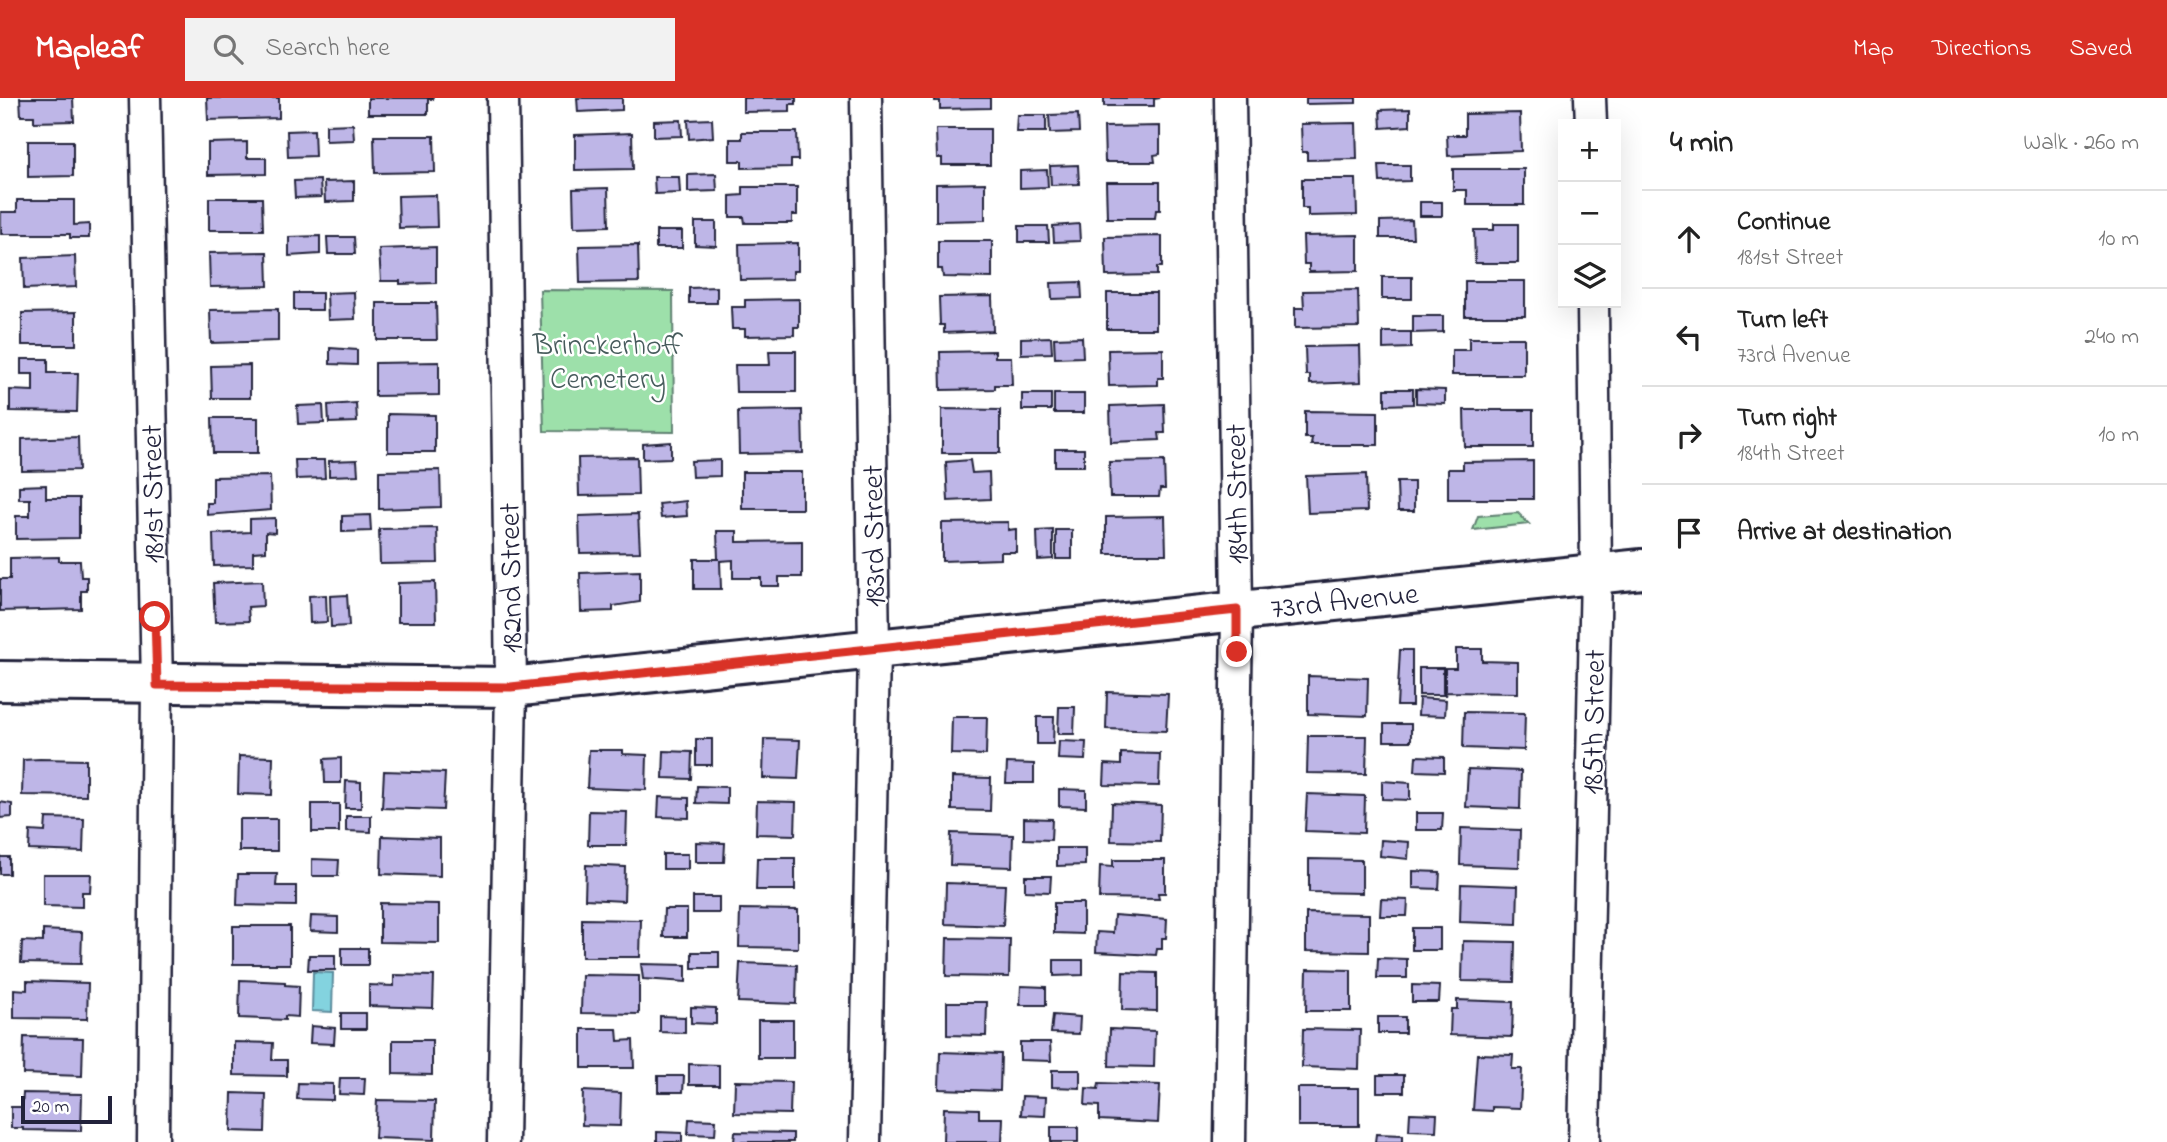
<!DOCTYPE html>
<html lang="en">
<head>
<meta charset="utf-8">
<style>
  :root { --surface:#fff; --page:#f2f2f2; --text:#222; --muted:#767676; --line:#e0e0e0; --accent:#d93025 }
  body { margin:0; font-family:"Indie Flower",sans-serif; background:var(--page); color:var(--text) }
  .controls { position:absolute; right:21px; top:21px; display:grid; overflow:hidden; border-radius:0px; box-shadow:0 7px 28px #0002 }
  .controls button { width:63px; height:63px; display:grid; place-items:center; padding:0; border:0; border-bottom:2px solid var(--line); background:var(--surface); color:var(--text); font:35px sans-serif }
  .scale { position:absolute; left:21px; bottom:18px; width:91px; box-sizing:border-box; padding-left:7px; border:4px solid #22223b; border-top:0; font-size:19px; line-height:24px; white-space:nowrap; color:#22223b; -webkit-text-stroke:5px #fff; paint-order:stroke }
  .stop { position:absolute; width:21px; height:21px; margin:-16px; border:5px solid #d93025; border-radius:50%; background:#fff }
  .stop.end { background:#d93025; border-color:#fff; box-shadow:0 2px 7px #0008 }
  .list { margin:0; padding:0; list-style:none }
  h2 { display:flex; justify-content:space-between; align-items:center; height:91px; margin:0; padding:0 28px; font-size:30px }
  h2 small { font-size:23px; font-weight:400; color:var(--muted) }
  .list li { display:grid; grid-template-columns:46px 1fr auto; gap:21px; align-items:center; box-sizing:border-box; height:98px; padding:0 28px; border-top:2px solid var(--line) }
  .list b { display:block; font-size:26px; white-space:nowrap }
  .list p { margin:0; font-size:23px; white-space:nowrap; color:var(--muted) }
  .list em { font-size:23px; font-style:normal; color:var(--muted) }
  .icon { flex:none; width:38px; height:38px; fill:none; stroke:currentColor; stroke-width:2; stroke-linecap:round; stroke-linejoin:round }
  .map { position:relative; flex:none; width:1642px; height:1044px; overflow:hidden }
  header { display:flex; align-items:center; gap:42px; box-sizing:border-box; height:98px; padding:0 35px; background:var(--accent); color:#fff }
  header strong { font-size:33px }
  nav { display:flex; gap:38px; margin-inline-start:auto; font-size:24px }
  .search { width:490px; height:63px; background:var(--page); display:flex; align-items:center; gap:18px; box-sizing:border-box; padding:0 24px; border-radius:0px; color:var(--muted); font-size:26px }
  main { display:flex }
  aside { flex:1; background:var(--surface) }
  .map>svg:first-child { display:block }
  .green { fill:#9de0aa; stroke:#608172; stroke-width:2 }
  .water { fill:#83d3df; stroke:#5c8c9d; stroke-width:2 }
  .building { fill:#beb6e7; stroke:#22223b; stroke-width:2 }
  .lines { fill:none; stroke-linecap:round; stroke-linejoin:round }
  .minor-casing { stroke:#22223b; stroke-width:35 }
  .tertiary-casing { stroke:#22223b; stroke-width:44 }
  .minor { stroke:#fff; stroke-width:30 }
  .tertiary { stroke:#fff; stroke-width:38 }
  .route { stroke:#d93025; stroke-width:9 }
  .labels { text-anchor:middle; stroke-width:5; stroke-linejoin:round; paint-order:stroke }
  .park-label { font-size:30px; fill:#475b5c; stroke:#fff }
  .street-label { font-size:30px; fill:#22223b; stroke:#fff }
</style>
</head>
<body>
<header>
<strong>Mapleaf</strong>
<div class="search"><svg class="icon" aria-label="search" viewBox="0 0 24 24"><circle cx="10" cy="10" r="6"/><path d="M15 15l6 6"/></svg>Search here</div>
<nav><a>Map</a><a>Directions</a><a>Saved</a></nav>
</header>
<main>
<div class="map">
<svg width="1642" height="1044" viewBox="0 0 1642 1044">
  <rect width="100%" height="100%" fill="#fff"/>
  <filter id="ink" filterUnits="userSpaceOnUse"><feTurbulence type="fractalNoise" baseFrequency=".0143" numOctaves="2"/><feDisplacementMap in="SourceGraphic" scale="14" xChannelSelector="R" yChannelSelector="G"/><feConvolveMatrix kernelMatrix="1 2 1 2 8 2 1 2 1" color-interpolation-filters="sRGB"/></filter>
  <g filter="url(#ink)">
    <path class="green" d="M540,192L673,193L674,334L544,333Z
      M1518,415L1529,426L1473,432L1478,418Z"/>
    <path class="water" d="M313,874L333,875L332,914L312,913Z"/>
    <path class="building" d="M20,0H73L74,23L34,24V18H21Z
      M207,0H279V20L208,22Z
      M368,0H433V1H428V16H368Z
      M577,0H622V12L578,14Z
      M743,0H796V6H790V13L743,14Z
      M935,0H990V10L940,11V3H935Z
      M1104,0H1160L1154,1V8H1104Z
      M1306,0H1356V5L1306,6Z
      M1410,11V28L1381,30L1380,12Z
      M1520,15L1521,53L1465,55V57L1448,58L1447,37H1465V16Z
      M1078,16L1079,34L1050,35L1049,17Z
      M1017,17H1046V34H1016Z
      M712,21L713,39L689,41L688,22Z
      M681,22L682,38L654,39V23Z
      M1356,25L1357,61L1307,62V54H1302L1301,26Z
      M353,26L354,42L326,43V27Z
      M1160,28V56L1154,57L1155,64H1105L1104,29Z
      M936,31H990V67H942V60H937Z
      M314,32L315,58L288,59L287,33Z
      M742,34H797L798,62H791V69L742,70V63H730V41H742Z
      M632,35L633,71L575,72V37Z
      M374,38H434L435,74L375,75Z
      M28,43H73V78L28,79Z
      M247,44V60H266V76L208,77V45Z
      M1078,67L1079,86L1051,87L1050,68Z
      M1379,67H1410V83L1380,84Z
      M1453,71H1524V107H1467V92H1453Z
      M1047,72L1048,89L1020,90V73Z
      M716,76L717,93L688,94V77Z
      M654,79H679L680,95L655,96Z
      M1302,81H1356L1357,117L1308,118V110H1302Z
      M320,82L321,99L295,100L294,83Z
      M354,83V103L325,104L324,84Z
      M1106,84H1160V112H1156L1155,120H1107Z
      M985,85V122L936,123V86Z
      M743,89H797V117H792V125H745L744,119H730V98L743,97Z
      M608,90L609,128L574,129L573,91Z
      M436,97L437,129L399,130L398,98Z
      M209,100H262L263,132H209Z
      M17,102H74V127L89,126V140H70V136H1V114H17Z
      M1420,104H1442V118H1420Z
      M1412,122L1413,140H1380V123Z
      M695,124H716V148L695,147Z
      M1079,126L1080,143L1054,144L1053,128Z
      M1494,126H1518V165H1475L1474,132H1494Z
      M1019,128H1048L1049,144H1019Z
      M656,133H682V150H656Z
      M1358,137V173L1309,174V166H1304L1303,138Z
      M320,138V156L289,158V139Z
      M1162,138V169H1157V177L1106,178L1105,139Z
      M327,139H354L355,156H328Z
      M938,143H992V180L943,179L942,171H938Z
      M798,145V173H793V181L740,182L739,146Z
      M638,147L639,184L580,185L579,148Z
      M436,149V185L400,186V183H381L379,151Z
      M267,154L268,188L210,189L209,155Z
      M75,158L76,189L24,191L23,160Z
      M1382,179H1412V201H1382Z
      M1465,183H1525V218H1465Z
      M1081,184L1082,200L1052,201L1051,185Z
      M717,189V205H689V190Z
      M1358,192L1359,229L1295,230V210H1304L1303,193Z
      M354,194L355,221L328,222L327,195Z
      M294,195H322V212H294Z
      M1107,195H1156V231H1107Z
      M992,198L993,233L944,235V227H940L939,199Z
      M799,201V229H794V237L745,238V231H732L731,209H745V202Z
      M377,205H436L437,242H377Z
      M278,211V243L211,245L210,212Z
      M76,214V247H22V215Z
      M1413,218H1443V234L1413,235Z
      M1383,234H1411V250L1383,251Z
      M1051,239L1052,255L1021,256V240Z
      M1082,239L1083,259L1055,260L1054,240Z
      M1469,240H1524V277H1452V252H1469Z
      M1360,248L1361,284L1310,286V277H1306L1305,249Z
      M330,250L357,252V267L330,266Z
      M1163,251V280H1158V287L1109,288L1108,252Z
      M769,253H796V294H736L735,267H770Z
      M995,253V259H1011L1012,287H995V291L941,292L940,254Z
      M21,261H48V275H78L77,314L10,313V292L33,293V276H21Z
      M439,264V297L375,298V265Z
      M250,267V300H212L211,268Z
      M1385,291H1413V306L1385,307Z
      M1416,291L1445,292V306L1416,305Z
      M1022,296H1051V312H1022Z
      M1054,296H1084V315H1054Z
      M356,305L357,324L329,325L328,307Z
      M1164,306L1165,335H1159L1160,342L1111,344L1110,308Z
      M323,307L324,325L298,326L297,308Z
      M942,311L1000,312V355H942Z
      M802,312L803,355L739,356L738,313Z
      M1464,312H1533V349H1465Z
      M1305,313L1378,314V347H1311L1312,340H1305Z
      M388,316L435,317V354H388Z
      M212,320H258V355H213Z
      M78,339L79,372L22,373V341Z
      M671,344V360L643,361V346Z
      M1055,351H1084V368H1055Z
      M637,359L638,397L579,398L578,360Z
      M295,362H324L325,380L296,381Z
      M357,362L358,377L329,378V363Z
      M720,362V378L692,379L691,363Z
      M970,362L972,375L989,374L990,401L948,403L946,364Z
      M1164,363L1165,391H1160L1159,399H1110L1109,364Z
      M1533,363V401H1448V371H1463V364Z
      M440,372L441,409L379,411V373Z
      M742,374H802V411H742Z
      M1366,376L1367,413L1308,415L1306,378Z
      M270,378L271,412L207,417V405H213V379Z
      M1397,384H1414V413H1398Z
      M46,387V400H79V440L16,441V418H30V401H19V388Z
      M686,403L687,418L661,420L659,406Z
      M638,416L640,454L580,455L579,418Z
      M370,417L371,433L342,434V418Z
      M1165,418L1166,456H1106V419Z
      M275,420V435L266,434V453L253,454V467L214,468L213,436L250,434V421Z
      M1008,424V432L1016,431V454H1001V461L942,463V425Z
      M437,430L438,465L380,466L379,431Z
      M1053,432V461L1038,462L1037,433Z
      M1056,432H1072V461H1056Z
      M717,433H737V444L802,443V479H779V488H761V480H733V462L720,463L721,491H694V461H718Z
      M59,459V463H80L81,479H87V493H81V511L0,513V481H10V460Z
      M640,473V504L613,508V513L581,514L580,475Z
      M262,483L263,508L248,509L249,523L215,524L213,485Z
      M435,484L436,524H398V485Z
      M326,497L327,524L310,525L309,498Z
      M347,497L349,528L331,529L330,498Z
      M1456,551H1482V563L1518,564V595L1445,594V570H1456Z
      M1400,552H1412V608H1397Z
      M1419,570H1443V595L1447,597H1419Z
      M1308,578L1368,580L1367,618L1308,616Z
      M1107,594L1168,596L1166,633L1106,631Z
      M1419,600L1446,602L1445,618L1418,617Z
      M1059,609H1075L1074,636H1058Z
      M1464,614L1525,615L1524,652L1463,650Z
      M952,619H987L986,657L951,656Z
      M1037,619H1054L1053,646H1037Z
      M1384,626H1411V643H1384Z
      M1308,638H1367L1366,676L1307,675Z
      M696,641H712V667H696Z
      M764,641L800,642L798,681L763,680Z
      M1059,643L1086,644L1085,662L1058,661Z
      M589,652H623V656L647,657L646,692L587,690Z
      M664,653L692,654L691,681L663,680Z
      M1121,655L1160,656L1159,688L1104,687L1105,666L1121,667Z
      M239,658L273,659L272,697L238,696Z
      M1416,658L1444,659V674L1415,673Z
      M341,660V685H325L324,661Z
      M40,661L86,662V698L22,697L23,662Z
      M1007,665L1034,666V685H1006Z
      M1468,671L1521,673L1520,711L1466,709Z
      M384,673L445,675L443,712L382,710Z
      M952,679L991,680L990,713L952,712Z
      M346,683L361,684V710H345Z
      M1382,683L1410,685V702L1382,701Z
      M697,688L727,689V706L696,705Z
      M1059,691L1086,692V709L1059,708Z
      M1307,696L1365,698L1364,735L1305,733Z
      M659,699L689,700V720L658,719Z
      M757,703L796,704L795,737L756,736Z
      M0,704L12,706V719L0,720Z
      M1112,705L1161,707L1160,744L1111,743Z
      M312,706H339V734H312Z
      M589,713L627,714L626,747H588Z
      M1416,715H1443L1442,732H1416Z
      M346,718H371V734L346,733Z
      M46,720L84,721L83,754L29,752L30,733L45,734Z
      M1024,720L1052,721L1051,742L1024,741Z
      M239,721H277V753H239Z
      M1461,730L1520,732L1519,769L1460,767Z
      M951,735L1013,737L1012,769L950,767Z
      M382,738L440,740V778L381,776Z
      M1381,742L1409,744L1408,761L1380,758Z
      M696,744L725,745L724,764H696Z
      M1057,750H1085V767L1057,768Z
      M663,756H688V771H663Z
      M0,759H9V776H0Z
      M757,760H795V792H756Z
      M312,761L339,762L338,778H312Z
      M1309,761L1362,762V795L1309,794Z
      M1113,762H1165V795H1158L1159,801L1099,800L1100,768L1113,769Z
      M586,767L625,769L624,803L585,801Z
      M1413,773L1440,774L1439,791L1413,790Z
      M43,776H91L90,794H82V809L43,808Z
      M238,776H277L276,788H296V808L237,807Z
      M1025,778H1051L1050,794L1025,793Z
      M946,785L1005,787L1003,828L945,826Z
      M1461,786L1518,788L1517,826L1460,824Z
      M693,799H719V815H693Z
      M1381,801L1408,802L1407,818H1380Z
      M380,805L439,806V845L380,844Z
      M1054,805H1083V836L1054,835Z
      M664,811H687V839H663Z
      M740,811L798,812V850L739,849Z
      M1306,815L1369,816V854L1306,853Z
      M1114,817L1167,821L1166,840H1162V851H1157L1156,857L1096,854L1097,834L1113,835Z
      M311,818L338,819V834L310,833Z
      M582,821L641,822L640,859H582Z
      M233,828H290V866H233Z
      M1412,830H1440V852H1412Z
      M43,832L82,834L81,866L21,865L22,843L43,844Z
      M947,840L1010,841L1009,879L946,878Z
      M1463,843L1515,844L1514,884L1462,883Z
      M342,850H368V867H342Z
      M692,854H719V870H692Z
      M309,857H335V872H308Z
      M1378,860L1407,861V880H1377Z
      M1054,862H1083V877L1054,878Z
      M740,865L797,867L796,906L738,904Z
      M641,866L686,867V884L643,881Z
      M1307,871L1351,872V913H1306Z
      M1123,874L1157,875V913L1122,912Z
      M394,877L434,878L433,910L369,908V887L394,888Z
      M582,877L639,878V916L581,915Z
      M240,882L285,884V887L299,888L298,919L285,918V922L239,920Z
      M27,883L88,885L87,921L14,920V891L27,892Z
      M1412,887L1440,888L1439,904H1412Z
      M1021,888L1046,889V907H1020Z
      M1457,902L1513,904L1512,939L1450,937L1451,911H1457Z
      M947,904H987L986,938L947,937Z
      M691,909L716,910V926L691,925Z
      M341,915H366V931H341Z
      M1053,917L1080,919L1079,936L1051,935Z
      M660,918L685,919V935L660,934Z
      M1378,919H1405V935H1378Z
      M758,922H793V960H758Z
      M311,928L335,930L334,946L310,945Z
      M582,931H617L618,943L633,942L634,970H582Z
      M1110,931L1155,933L1154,969L1109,968Z
      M1303,931L1360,932L1359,971L1302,969Z
      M24,939L83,940L82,978L23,976Z
      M393,942H432V977L393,976Z
      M234,944L273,945L272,962H287V978L234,977Z
      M1020,944H1050L1051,963L1020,962Z
      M940,954L1001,956L1000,993L939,991Z
      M1477,956L1513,957L1512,971H1522L1520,1010L1492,1009V1013L1473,1012Z
      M689,966L719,967V987H689Z
      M1052,972H1080V990L1052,989Z
      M1377,977H1404V994H1377Z
      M658,978H684L683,994H658Z
      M340,980H365L364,997L339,996Z
      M735,983L791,984L790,1016L734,1015Z
      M298,985L333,986V1002L297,1001Z
      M1099,985L1160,987L1158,1025L1099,1022V1008L1085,1007L1086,990L1098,991Z
      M1298,990H1359V1028H1298Z
      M583,993L621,995L620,1028L582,1027Z
      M23,995L82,996L81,1033L23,1032V1030H11V1009H22Z
      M232,995L266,996L265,1034L231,1033Z
      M1022,998L1046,999L1045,1018L1021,1017Z
      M377,1002L435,1003L434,1042L375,1040Z
      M944,1010L979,1011V1020H1003L1002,1044H943Z
      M1410,1015L1437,1016L1436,1033L1409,1032Z
      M689,1021L716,1022L715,1037L688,1036Z
      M1051,1029H1078V1044H1051Z
      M657,1034L682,1035V1044H657Z
      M735,1034L793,1035V1044H734Z
      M1376,1036L1403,1037V1044H1375Z"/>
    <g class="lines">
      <g class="minor-casing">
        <path id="minor" d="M145,0L157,587L153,1044
          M503,0L511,589L503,1044
          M1230,0L1237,512L1230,1044
          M1590,0L1591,26
          M865,1044L874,552L866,0
          M1584,1044L1596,474L1593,205"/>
      </g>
      <g class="tertiary-casing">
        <g id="tertiary">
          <path id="s1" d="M0,583L511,589L1642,471"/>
        </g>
      </g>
      <use href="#minor" class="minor"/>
      <use href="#tertiary" class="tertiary"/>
    </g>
  </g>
  <g class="lines" filter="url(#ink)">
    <path class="route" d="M155,519L157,587L511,589L1237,512V554"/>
  </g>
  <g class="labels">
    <g class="park-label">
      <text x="608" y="256">Brinckerhoff<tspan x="608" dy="34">Cemetery</tspan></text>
    </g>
    <g class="street-label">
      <text transform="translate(152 396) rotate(-91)" y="10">181st Street</text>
      <text transform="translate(1236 396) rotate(-91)" y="10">184th Street</text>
      <text transform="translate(873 438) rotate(-91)" y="10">183rd Street</text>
      <text transform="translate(510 480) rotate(-91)" y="10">182nd Street</text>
      <text dy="10" stroke="none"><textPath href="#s1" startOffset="1349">73rd Avenue</textPath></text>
      <text transform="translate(1593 624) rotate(-89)" y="10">185th Street</text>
    </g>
  </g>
</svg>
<div class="controls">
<button>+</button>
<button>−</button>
<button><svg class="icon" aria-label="layers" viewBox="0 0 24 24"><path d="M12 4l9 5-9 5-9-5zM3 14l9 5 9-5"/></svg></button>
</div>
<div class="scale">20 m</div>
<div class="stop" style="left:155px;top:519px"></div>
<div class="stop end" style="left:1237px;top:554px"></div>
</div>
<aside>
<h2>4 min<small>Walk · 260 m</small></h2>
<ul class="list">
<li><svg class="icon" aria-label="ahead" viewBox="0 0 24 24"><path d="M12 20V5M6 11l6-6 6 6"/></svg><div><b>Continue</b><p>181st Street</p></div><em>10 m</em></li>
<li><svg class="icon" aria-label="left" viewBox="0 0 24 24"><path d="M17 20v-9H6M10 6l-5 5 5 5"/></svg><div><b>Turn left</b><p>73rd Avenue</p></div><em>240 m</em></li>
<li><svg class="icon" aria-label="right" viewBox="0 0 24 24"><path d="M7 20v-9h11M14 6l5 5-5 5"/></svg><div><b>Turn right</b><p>184th Street</p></div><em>10 m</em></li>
<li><svg class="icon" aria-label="arrive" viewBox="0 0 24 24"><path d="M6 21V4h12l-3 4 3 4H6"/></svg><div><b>Arrive at destination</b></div></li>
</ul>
</aside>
</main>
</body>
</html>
